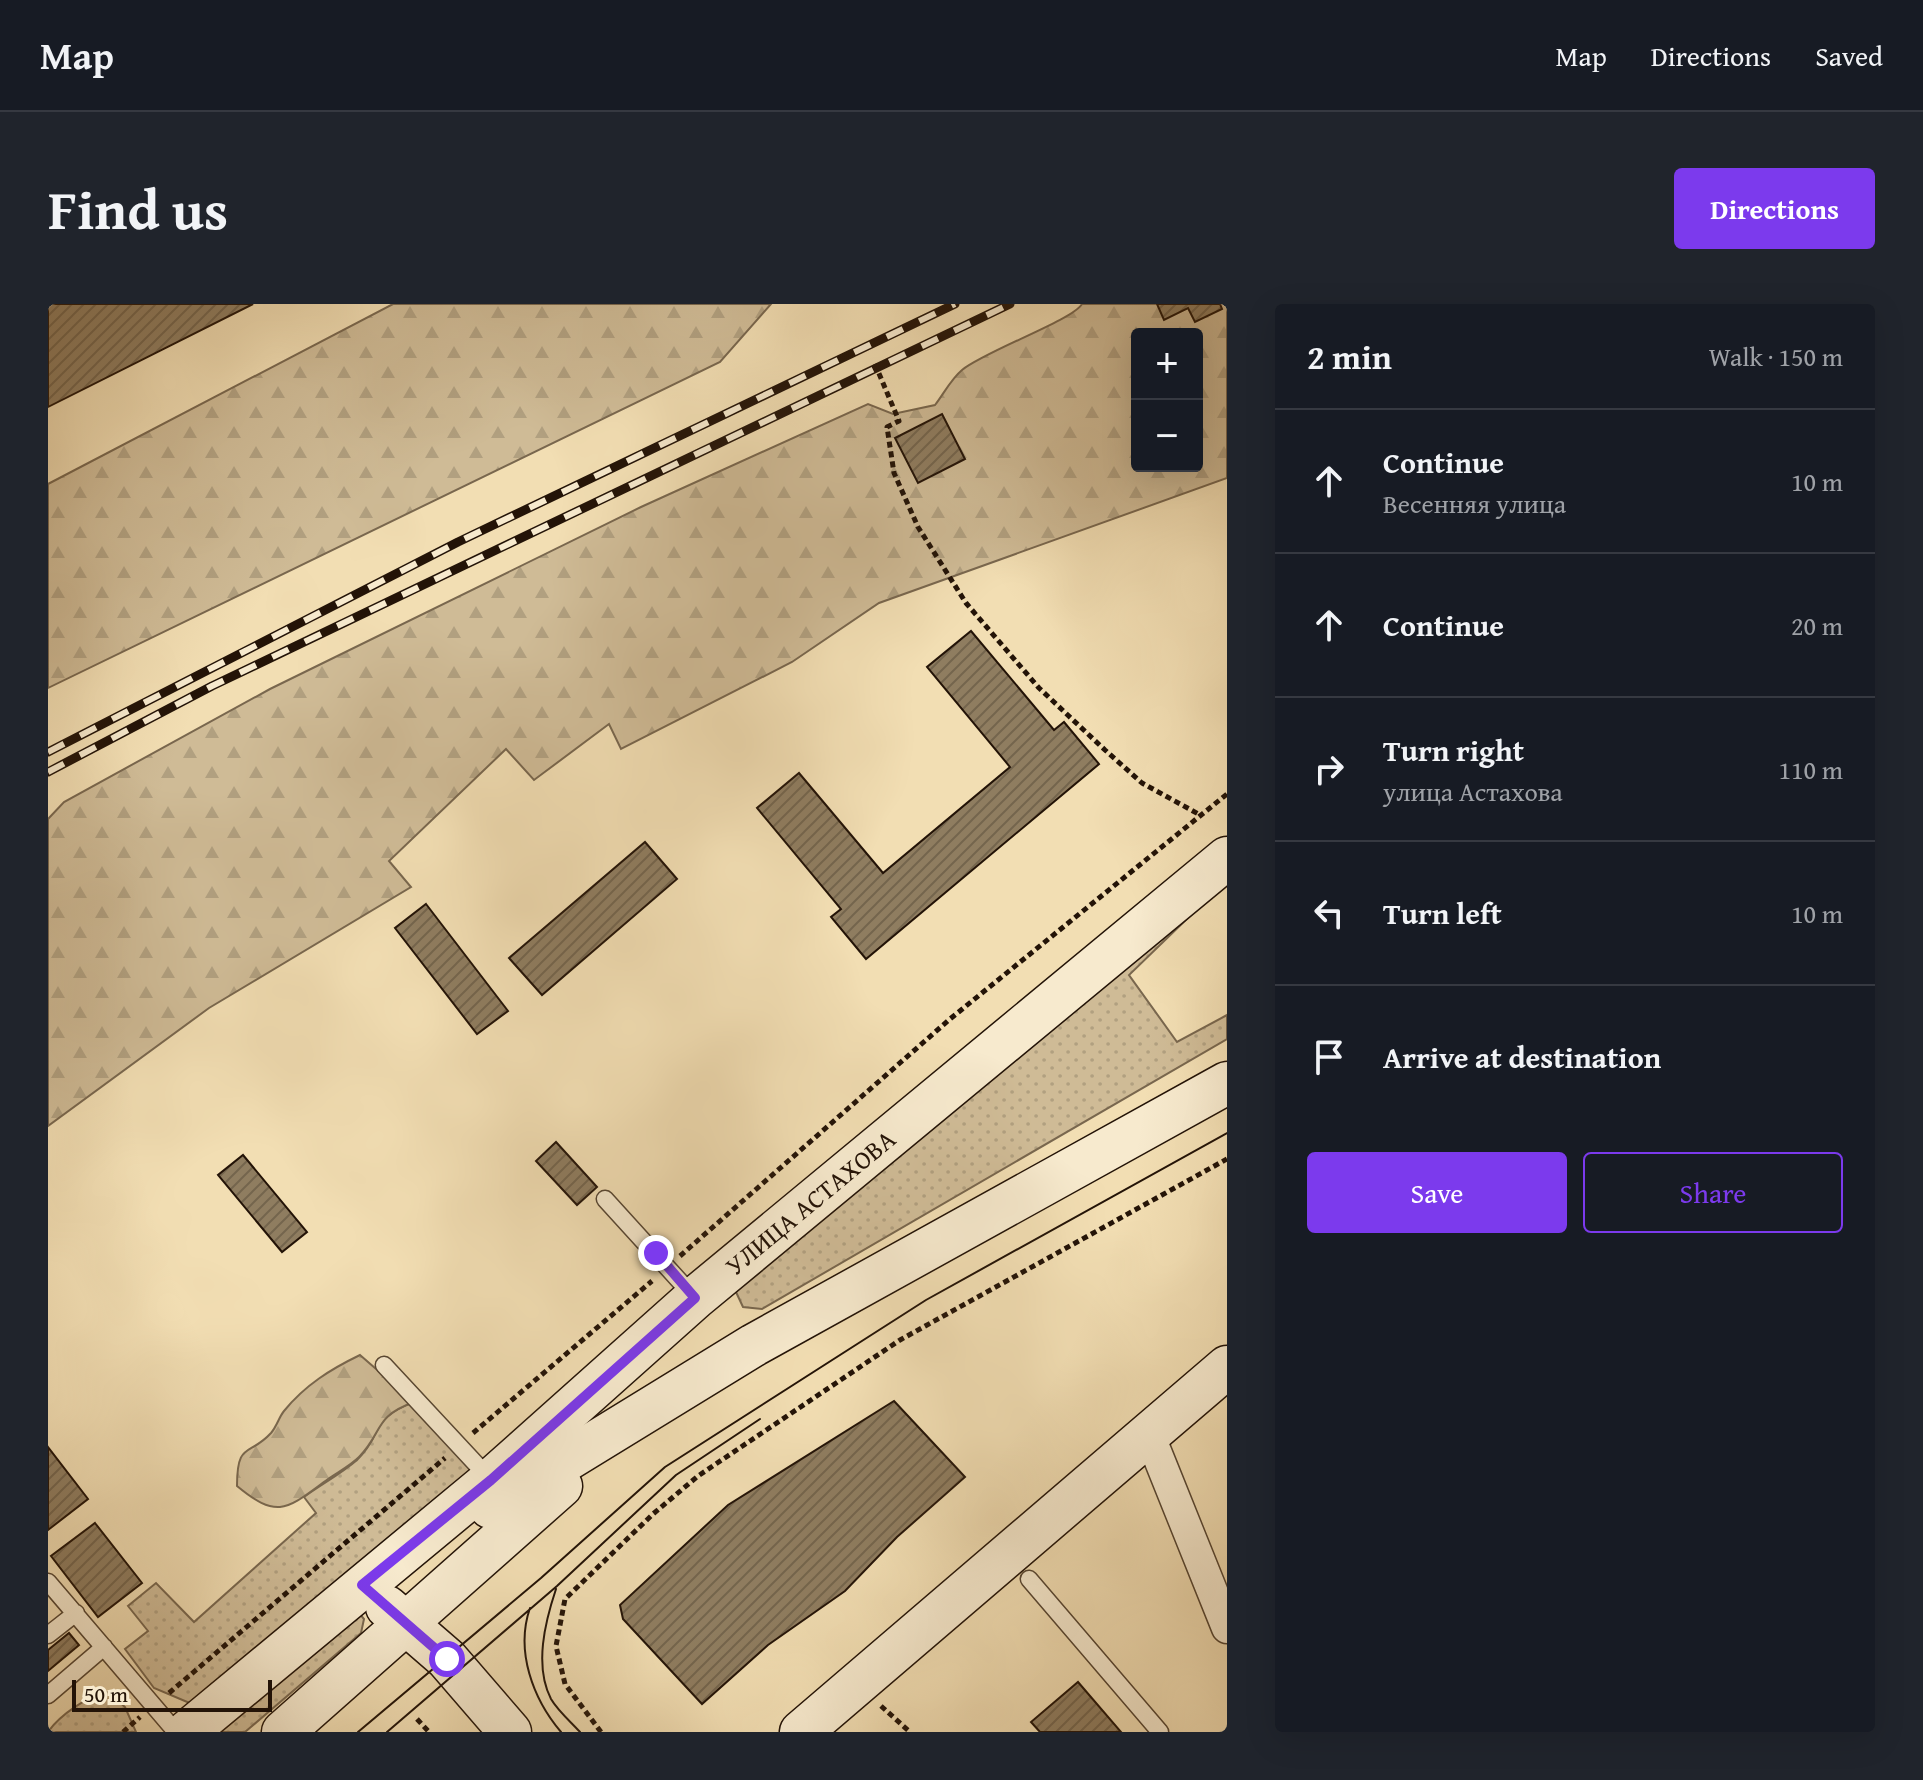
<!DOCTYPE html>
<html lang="en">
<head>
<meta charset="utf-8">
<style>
  :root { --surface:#171b24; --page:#20242c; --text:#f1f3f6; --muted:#9ea1a6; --line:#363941; --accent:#7c3aed }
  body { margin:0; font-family:"Gentium Book Plus",serif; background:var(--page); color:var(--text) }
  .controls { position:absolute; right:24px; top:24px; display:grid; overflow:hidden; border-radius:8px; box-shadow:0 8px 32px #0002 }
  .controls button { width:72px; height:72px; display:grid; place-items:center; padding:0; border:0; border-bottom:2px solid var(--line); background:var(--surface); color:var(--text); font:40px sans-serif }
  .scale { position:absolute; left:24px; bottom:20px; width:200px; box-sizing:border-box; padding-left:8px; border:4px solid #231307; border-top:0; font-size:22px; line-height:28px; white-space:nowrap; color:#231307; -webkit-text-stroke:6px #f7eace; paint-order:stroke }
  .stop { position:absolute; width:24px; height:24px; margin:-18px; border:6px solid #7c3aed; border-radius:50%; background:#fff }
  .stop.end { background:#7c3aed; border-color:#fff; box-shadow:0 2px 8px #0008 }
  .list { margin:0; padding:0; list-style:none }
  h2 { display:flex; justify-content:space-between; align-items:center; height:104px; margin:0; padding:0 32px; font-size:34px }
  h2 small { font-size:26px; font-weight:400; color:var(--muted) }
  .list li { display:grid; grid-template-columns:52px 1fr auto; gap:24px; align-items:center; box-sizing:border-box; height:144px; padding:0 32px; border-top:2px solid var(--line) }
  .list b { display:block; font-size:30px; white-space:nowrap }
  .list p { margin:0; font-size:26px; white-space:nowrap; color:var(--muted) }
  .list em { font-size:26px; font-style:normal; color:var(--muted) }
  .actions { display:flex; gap:16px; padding:24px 32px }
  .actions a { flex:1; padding:18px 0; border:2px solid var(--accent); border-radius:8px; text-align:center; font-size:28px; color:var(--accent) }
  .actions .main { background:var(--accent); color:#fff }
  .icon { flex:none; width:44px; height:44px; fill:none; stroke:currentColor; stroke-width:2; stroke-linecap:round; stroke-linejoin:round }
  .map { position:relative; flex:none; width:1179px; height:1428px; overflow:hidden; border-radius:8px }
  header { display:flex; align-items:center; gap:48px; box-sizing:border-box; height:112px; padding:0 40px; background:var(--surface); border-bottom:2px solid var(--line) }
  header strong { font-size:38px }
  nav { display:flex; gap:44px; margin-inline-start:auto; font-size:28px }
  .intro { display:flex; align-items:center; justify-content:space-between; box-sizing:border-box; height:192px; padding:0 48px }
  h1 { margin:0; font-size:56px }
  .button { padding:20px 36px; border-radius:8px; background:var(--accent); color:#fff; font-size:28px; font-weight:700 }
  main { display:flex; gap:48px; padding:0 48px }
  aside { flex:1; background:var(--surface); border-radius:8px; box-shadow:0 8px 32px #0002 }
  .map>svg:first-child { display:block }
  .grass { fill:url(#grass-dots); stroke:#79674e; stroke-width:2 }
  .forest { fill:url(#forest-firs); stroke:#79674e; stroke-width:2; fill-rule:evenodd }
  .building { fill:url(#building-hatch); stroke:#231307; stroke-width:2 }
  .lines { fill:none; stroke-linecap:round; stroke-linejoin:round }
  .lane-casing { stroke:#574632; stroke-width:19 }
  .street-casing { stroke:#574632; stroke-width:33 }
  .secondary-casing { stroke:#231307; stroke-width:45 }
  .path { stroke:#231307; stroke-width:5; stroke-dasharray:6 4; stroke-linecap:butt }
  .lane { stroke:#f7eace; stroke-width:16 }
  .street { stroke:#f7eace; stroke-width:30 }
  .secondary { stroke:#f7eace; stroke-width:42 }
  .tram { stroke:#231307; stroke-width:2 }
  .rail-casing { stroke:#231307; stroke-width:9 }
  .rail { stroke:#f7eace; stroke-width:6; stroke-dasharray:18; stroke-linecap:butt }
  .route { stroke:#7c3aed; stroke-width:10 }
  .labels { text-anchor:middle; stroke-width:7; stroke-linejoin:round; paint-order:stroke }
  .street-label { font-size:26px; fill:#231307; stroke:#f7eace }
</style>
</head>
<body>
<header>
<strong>Map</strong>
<nav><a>Map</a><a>Directions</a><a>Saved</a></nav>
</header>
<div class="intro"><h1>Find us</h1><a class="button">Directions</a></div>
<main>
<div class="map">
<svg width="1179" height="1428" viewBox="0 0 1179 1428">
  <defs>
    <pattern id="grass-dots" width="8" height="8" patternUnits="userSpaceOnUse" patternTransform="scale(2)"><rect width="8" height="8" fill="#cfbb96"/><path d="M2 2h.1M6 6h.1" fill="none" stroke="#b1a080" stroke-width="1.8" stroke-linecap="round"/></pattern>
    <pattern id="forest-firs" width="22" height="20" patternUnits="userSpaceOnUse" patternTransform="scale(2)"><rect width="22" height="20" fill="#cfbb96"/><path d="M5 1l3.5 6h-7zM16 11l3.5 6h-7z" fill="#b1a080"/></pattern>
    <pattern id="building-hatch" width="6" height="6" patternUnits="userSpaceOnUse" patternTransform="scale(2)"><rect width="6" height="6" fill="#8f7d60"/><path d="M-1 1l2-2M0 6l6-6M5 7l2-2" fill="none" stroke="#74654d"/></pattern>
  </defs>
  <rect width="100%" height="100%" fill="#f2deb3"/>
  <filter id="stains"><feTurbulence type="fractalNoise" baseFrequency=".0025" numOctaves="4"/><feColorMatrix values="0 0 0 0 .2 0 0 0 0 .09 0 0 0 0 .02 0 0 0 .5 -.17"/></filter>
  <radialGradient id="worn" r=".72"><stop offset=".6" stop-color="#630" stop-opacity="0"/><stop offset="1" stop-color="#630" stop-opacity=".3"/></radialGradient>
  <path class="grass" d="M1179,576L1081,671L1129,738L1179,711V735L714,1005L695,1003L688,988L696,977Z
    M366,1098L427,1165L144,1400L106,1384L77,1345L100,1327L80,1302L108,1279L146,1318L268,1209L256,1193C272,1181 293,1170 309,1156C337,1129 320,1115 366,1098Z
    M311,1309L316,1315L313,1329L197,1428H157Z
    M60,1388L77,1403L88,1428H0C11,1412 40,1391 60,1388Z"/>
  <path class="forest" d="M345,0H723L672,58L0,384V180Z
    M1034,0H1179V174L831,299L744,358L573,445L561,420L486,476L458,445L341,557L363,583L161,704L0,822V515L16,498L222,385L593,203L820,100L845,110L887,101C895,91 903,75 914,66C937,47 1025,16 1034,0ZM1089,30H1149V162H1089Z
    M312,1051L366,1098C325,1113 336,1127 311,1153C302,1162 290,1168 280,1175C240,1204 231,1217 189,1182C189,1137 201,1153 223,1129C229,1122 231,1113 236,1107C257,1081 283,1065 312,1051Z"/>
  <path class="building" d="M0,0H205L0,103Z
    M1109,0H1172L1174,5L1147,18L1140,4L1116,16Z
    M894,110L917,155L870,179L847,134Z
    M923,327L1006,426L1016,418L1051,460L818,655L783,613L793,605L709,504L751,469L835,569L962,463L879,363Z
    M597,538L629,575L494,691L461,654Z
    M378,600L460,707L429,730L347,624Z
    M508,838L549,883L529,901L488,857Z
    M195,851L259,928L234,948L170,871Z
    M846,1097L917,1173L849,1233L797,1287L720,1341L654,1400L575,1315L572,1301L680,1201Z
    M0,1143L40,1195L0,1226Z
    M47,1219L94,1279L50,1313L3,1252Z
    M21,1329L31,1341L0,1367V1346Z
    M1030,1378L1073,1428H992L983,1418Z"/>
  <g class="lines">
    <g class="lane-casing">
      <path id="lane" d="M557,895L647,994
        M336,1061L442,1175
        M981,1275L1112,1428
        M0,1278L128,1428
        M0,1331L28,1309
        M0,1391L56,1343"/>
    </g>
    <g class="street-casing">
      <path id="street" d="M1101,1130L1179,1324"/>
    </g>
    <g class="secondary-casing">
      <g id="secondary">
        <path d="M442,1203L706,1041L1179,779"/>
        <path d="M339,1303L399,1355L462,1428"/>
        <path id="s1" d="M139,1428L443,1176L647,994L1179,554"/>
        <path d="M235,1428L513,1182"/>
        <path d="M753,1428L1179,1063"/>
      </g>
    </g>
    <path class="path" d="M827,60L851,117L839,123L846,169L870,223L918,299L991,384L1057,446L1094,479L1154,512
      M632,952L902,715L1179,490
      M425,1129L604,977
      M121,1389L397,1154
      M833,1402L862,1428
      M369,1415L381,1428
      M75,1428L92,1413
      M553,1428L517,1380L508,1342L517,1295L605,1210L650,1172L852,1036L1179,855"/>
    <use href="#lane" class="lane"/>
    <use href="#street" class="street"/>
    <use href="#secondary" class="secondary"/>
    <path class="tram" d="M508,1285C497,1318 486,1362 503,1395C510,1407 523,1418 532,1428
      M482,1304C467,1347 485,1395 513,1428
      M310,1428L493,1274L617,1163L878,996L1179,829
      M339,1428L509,1282L628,1171L712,1115"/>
    <g class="rail-casing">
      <path id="rail" d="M0,448L410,238L907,0
        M0,468L164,382L962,0"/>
    </g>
    <use href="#rail" class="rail"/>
  </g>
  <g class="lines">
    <path class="route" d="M399,1355L314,1281L443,1176L647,994L608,949"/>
  </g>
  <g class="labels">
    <g class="street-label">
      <text dy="9" stroke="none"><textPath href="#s1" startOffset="818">УЛИЦА АСТАХОВА</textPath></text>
    </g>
  </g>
  <rect width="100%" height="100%" filter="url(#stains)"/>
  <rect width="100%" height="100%" fill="url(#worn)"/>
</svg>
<div class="controls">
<button>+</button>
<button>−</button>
</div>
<div class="scale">50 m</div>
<div class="stop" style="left:399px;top:1355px"></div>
<div class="stop end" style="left:608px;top:949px"></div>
</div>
<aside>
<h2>2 min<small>Walk · 150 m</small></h2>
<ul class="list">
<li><svg class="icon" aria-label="ahead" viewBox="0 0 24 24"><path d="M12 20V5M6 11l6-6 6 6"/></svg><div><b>Continue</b><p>Весенняя улица</p></div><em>10 m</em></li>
<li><svg class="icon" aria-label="ahead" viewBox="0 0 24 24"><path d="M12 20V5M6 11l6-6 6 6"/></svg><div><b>Continue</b></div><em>20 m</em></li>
<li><svg class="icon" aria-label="right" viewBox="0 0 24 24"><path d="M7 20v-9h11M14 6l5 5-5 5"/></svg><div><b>Turn right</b><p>улица Астахова</p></div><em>110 m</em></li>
<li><svg class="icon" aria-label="left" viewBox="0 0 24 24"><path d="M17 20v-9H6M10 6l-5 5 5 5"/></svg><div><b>Turn left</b></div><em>10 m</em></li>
<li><svg class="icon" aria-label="arrive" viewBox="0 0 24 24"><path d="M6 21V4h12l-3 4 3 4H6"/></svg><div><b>Arrive at destination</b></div></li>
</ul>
<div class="actions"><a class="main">Save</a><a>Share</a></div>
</aside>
</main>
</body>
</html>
